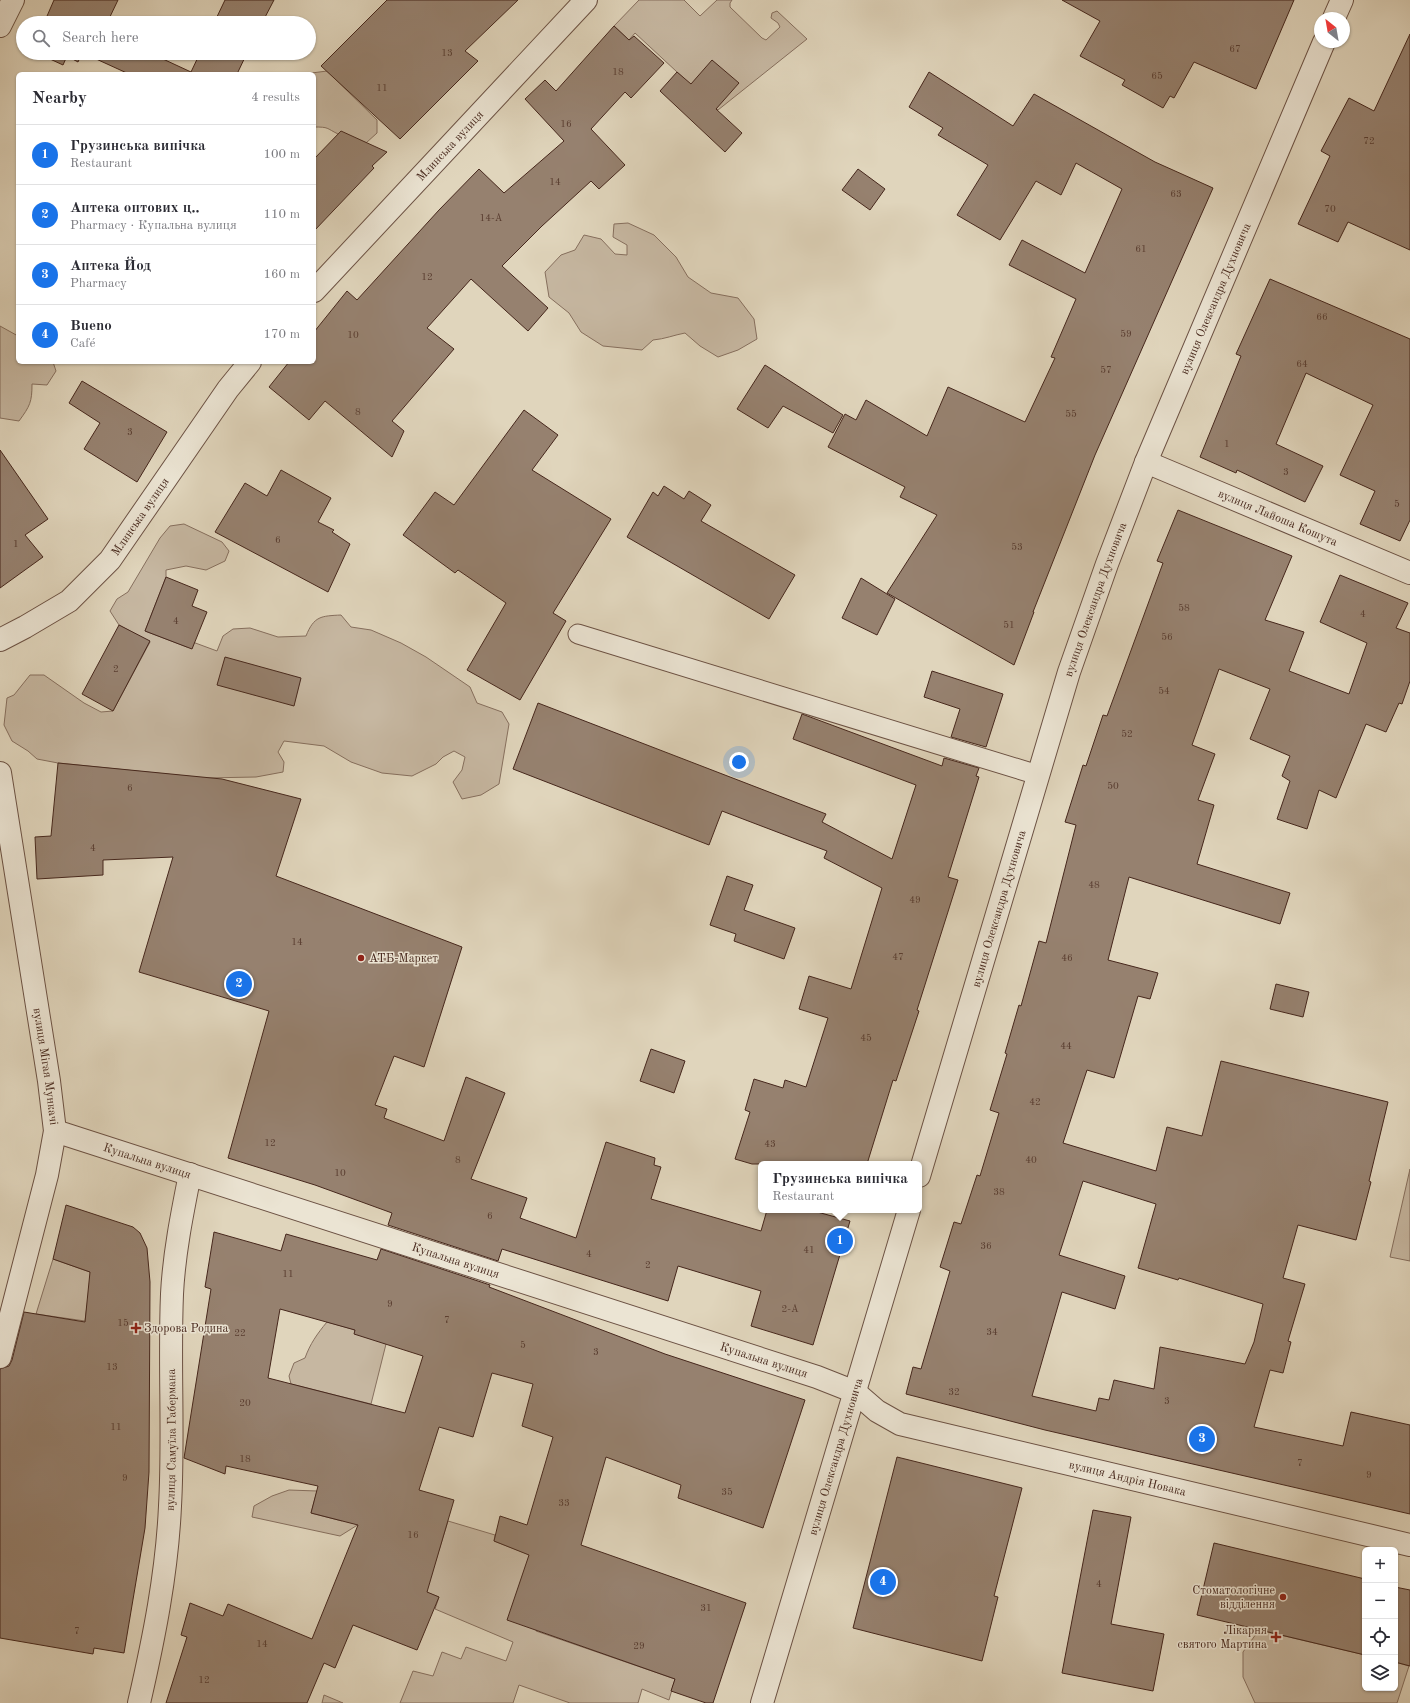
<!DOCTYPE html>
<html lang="en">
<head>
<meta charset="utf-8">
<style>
  :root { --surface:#fff; --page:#f7f7f7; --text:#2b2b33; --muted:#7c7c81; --line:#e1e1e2; --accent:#1a73e8 }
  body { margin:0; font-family:"Old Standard TT",serif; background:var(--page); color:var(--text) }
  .controls { position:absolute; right:12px; bottom:12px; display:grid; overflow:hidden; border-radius:6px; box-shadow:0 1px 3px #0004 }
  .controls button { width:36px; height:36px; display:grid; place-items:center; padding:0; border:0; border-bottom:1px solid var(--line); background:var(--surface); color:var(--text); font:20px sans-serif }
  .compass { position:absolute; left:1314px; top:12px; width:36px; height:36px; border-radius:50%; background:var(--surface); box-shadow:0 1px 3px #0004; rotate:329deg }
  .you { position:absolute; left:739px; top:762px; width:14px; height:14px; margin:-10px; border:3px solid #fff; border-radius:50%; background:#1a73e8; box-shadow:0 0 0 6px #1a73e833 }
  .badge { display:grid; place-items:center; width:26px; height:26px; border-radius:50%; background:var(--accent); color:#fff; font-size:13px; font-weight:700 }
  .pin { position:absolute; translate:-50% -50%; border:2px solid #fff; box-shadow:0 1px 4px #0006 }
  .popup { position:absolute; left:758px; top:1161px; width:164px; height:52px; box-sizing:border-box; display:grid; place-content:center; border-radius:6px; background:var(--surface); filter:drop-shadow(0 1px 3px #0005); font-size:13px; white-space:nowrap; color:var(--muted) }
  .popup b { font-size:15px; color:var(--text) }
  .popup::after { content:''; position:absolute; left:50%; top:100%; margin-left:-8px; border:8px solid transparent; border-top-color:var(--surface) }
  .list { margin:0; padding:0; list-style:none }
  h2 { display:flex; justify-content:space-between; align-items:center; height:52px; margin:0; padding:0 16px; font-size:17px }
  h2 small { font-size:13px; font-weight:400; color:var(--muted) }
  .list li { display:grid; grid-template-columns:26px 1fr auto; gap:12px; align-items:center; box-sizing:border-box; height:60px; padding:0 16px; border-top:1px solid var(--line) }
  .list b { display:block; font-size:15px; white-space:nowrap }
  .list p { margin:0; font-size:13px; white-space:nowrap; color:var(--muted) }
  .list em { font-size:13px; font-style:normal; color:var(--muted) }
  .icon { flex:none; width:22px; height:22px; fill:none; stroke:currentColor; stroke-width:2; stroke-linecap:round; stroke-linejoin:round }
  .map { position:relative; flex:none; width:1410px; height:1703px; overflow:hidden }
  .search { position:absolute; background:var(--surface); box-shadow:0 1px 3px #0004; left:16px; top:16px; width:300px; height:44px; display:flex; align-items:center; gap:10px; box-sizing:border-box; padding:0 14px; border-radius:22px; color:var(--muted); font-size:15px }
  .panel { position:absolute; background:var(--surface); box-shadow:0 1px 3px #0004; left:16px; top:72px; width:300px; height:292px; border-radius:6px }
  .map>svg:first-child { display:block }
  .green { fill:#c6b7a1; stroke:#866f5e }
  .building { fill:#96816f; stroke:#46271c; fill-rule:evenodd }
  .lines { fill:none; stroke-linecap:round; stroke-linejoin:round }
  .service-casing { stroke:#6c5244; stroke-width:21 }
  .minor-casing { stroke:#6c5244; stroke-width:24 }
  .tertiary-casing { stroke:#6c5244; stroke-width:24 }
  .service { stroke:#ebe4d3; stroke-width:19 }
  .minor { stroke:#ebe4d3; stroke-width:22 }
  .tertiary { stroke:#ebe4d3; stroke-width:22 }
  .poi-dot { fill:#8f2418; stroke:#ebe4d3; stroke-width:1.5 }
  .labels { text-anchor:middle; stroke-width:3; stroke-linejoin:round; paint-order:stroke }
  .number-label { font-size:10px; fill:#5a3e31 }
  .street-label { font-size:12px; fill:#46271c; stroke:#ebe4d3 }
  .poi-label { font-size:12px; fill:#46271c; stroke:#ebe4d3; text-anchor:start }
</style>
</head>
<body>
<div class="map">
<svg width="1410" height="1703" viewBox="0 0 1410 1703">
  <rect width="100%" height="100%" fill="#e0d5bc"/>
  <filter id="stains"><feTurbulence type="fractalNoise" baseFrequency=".005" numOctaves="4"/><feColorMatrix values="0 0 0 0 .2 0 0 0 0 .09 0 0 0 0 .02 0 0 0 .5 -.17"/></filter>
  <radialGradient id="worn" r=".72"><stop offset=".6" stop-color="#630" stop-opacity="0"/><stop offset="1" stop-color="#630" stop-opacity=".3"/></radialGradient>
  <path class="green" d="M639,0H684L700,16L717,0H732L730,3V7L762,38L766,40L780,27L778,23L771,18L772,13L777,11L807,39L718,110L635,33L629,40L614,26Z
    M327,71L377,120V133L366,143C357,139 347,138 338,134C326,128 329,127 314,127V74H304Z
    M628,223L654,235L676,257L688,277L711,293L738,298L754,319L757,339L738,350L718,357L700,346L685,333C674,335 665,339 653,340L642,350L603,346L581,332L569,313L549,297L545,272L561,255L575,250L584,235L601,239L615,254L627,255V245L613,237L614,224Z
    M0,326L18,336V362H53L56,371L47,385L32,384C32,402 30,406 19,421L0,418Z
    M184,524L222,542L229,551L225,561L206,570L186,566L166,570V577L145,631L187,647L190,641L217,651L223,636L233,629L250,628L278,637L306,636C314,616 321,616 341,615L351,627L371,630L401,643L426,657L470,687L477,703L502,712L509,724L499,784L481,795L462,799L453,782L462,770L465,757L454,751L443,757L436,764L412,776L382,773L351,762L324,746L284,741L278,752L284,762L283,772L256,777L205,778L58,763L37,759L28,751L12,741L4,725L7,698L14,695L30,675H44L84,703L101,712L113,711L150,642L119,625L110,611L117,599L128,592L160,538L170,526Z
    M1410,1169V1261L1390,1257Z
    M53,1259L107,1278L87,1306L85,1321L36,1314Z
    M327,1322L352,1329L386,1344L371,1404L291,1384L289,1376L294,1363L305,1358C310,1344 317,1334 327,1322Z
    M289,1490L317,1491L311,1513L342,1521L348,1499L375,1514L340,1536L252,1517L254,1506L272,1496Z
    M448,1521L495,1535L494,1541L638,1597L549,1593L536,1631L675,1679L669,1700L642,1689L638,1703H570L519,1685L513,1703H400L413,1671L433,1676L442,1652L461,1659L466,1647L506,1661L513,1642L435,1609L439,1597L415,1588L435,1563Z
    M1259,1630L1365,1655V1688H1395V1662L1409,1666L1397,1703H1255L1243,1677V1652Z
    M324,1695L343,1703H322Z"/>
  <path class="building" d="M54,0H118L107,23H44Z
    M225,0H274L262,23H214Z
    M387,0H518L465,51L478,61L400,139L321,66Z
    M1062,0H1294L1256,89L1194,62L1174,98L1170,96L1163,108L1122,85L1125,80L1080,56L1100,21Z
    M614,26L629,40L634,36L664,63L631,98L625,92L591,129L625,165L599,189L591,181L542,226L502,266L548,308L528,331L471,279L427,328L454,349L392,421L404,431L392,457L325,401L309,420L269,387L289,362H314V332L347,291L357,300L439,210L479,169L504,193L564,141L525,99L545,80L556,91Z
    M1410,34V250L1348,222L1338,242L1298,224L1330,156L1321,151L1349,98L1374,111Z
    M37,53H82L78,62L67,56L63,65Z
    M83,53H150L191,72L200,53H247L237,74H129Z
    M712,60L739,83L716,109L742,133L725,152L660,91L677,72L691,84Z
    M929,72L1013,126L1034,94L1155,162L1213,188L1095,455L1033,612H1034L1014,665L887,593L937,515L900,497L905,487L828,447L845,414L856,420L866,400L927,436L948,387L1025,422L1055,358L1051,357L1076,299L1009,265L1022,240L1085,273L1122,189L1076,163L1061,195L1036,181L1000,240L957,215L988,165L938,135L943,128L909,107Z
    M341,131L387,152L372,166L374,168L314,231V159Z
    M858,169L885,189L870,210L842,190Z
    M1270,279L1410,339V520L1400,541L1360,524L1375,491L1340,475L1373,405L1306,373L1276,444L1323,466L1305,502L1237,470L1236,473L1200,457L1241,356L1236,354Z
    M765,365L843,415L833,433L783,406L768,428L737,409Z
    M82,381L167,432L137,482L84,449L100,423L69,403Z
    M524,410L558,435L532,470L611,519L553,613L566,621L520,700L467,670L506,603L458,570L455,573L403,535L435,492L454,505Z
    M0,450L48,519L25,535L43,557L0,588Z
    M281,470L331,498L318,522L334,530L332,532L350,544L328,592L215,532L245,483L267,496Z
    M664,486L684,499L689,491L711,505L701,521L795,575L769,619L627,537L653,492L658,496Z
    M1178,510L1292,556L1265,620L1304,632L1289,671L1349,694L1367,643L1320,622L1340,575L1408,603L1396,628L1410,633V681L1402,704L1399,703L1386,732L1366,724L1336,798L1319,790L1307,829L1277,819L1290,781L1282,776L1290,756L1250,739L1270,689L1219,669L1192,745L1215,754L1198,800L1214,805L1197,864L1290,893L1280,924L1129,877L1108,960L1158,973L1150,999L1138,996L1114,1078L1087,1070L1063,1143L1156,1171L1167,1127L1202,1136L1221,1061L1388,1102L1369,1181L1371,1182L1356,1240L1298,1225L1283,1278L1305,1284L1288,1341L1291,1342L1283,1373L1270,1370L1254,1427L1343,1446L1351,1412L1410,1425V1514L1045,1430L906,1394L913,1367L921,1369L950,1271L940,1267L954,1222L961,1224L977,1175L980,1176L999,1113L990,1110L1007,1054L1005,1053L1019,1005L1021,1006L1039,941L1046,943L1076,825L1065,822L1083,765L1086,766L1103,715L1107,716L1163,563L1157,561ZM1083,1181L1156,1204L1138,1268L1178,1280L1179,1278L1263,1304L1254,1342L1245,1364L1160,1347L1154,1389L1114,1380L1109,1400L1099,1398L1096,1411L1032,1396L1062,1292L1115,1309L1125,1276L1059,1255Z
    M166,577L198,590L192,606L207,612L192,649L145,631Z
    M861,578L895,599L877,635L842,618Z
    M119,625L150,641L113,711L82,694Z
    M225,657L301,678L294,706L217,685Z
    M932,671L1003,694L986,747L951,737L960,709L924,697Z
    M538,703L826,814L822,822L892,859L916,785L793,739L802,714L942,766L944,758L979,768L976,776L979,777L948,877L958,880L917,1010L919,1011L896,1081L893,1080L867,1164H752L735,1159L750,1112L745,1110L754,1079L783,1088L785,1080L806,1087L828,1018L799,1009L809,976L851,989L882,888L824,858L827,851L722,811L709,845L513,769Z
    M58,763L222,779L301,799L276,876L462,947L424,1067L394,1056L375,1105L387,1109L384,1118L444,1141L466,1077L505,1093L471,1179L527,1198L520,1218L576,1238L606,1142L655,1158L654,1165L661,1167L651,1199L761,1231L767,1210H810L850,1221L813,1345L751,1326L761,1291L678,1266L668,1301L502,1249L498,1261L388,1225L392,1213L315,1185L228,1158L269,1011L139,972L173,857L103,860V875L37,879L35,837L51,836Z
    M727,876L753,885L744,910L795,928L784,959L734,941L736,934L710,925Z
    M1276,984L1309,992L1303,1017L1270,1009Z
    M651,1049L685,1061L674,1093L640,1081Z
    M66,1205L133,1227L140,1233L147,1248L150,1282L149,1472L145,1528L124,1653L94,1648L93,1654L0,1638V1369L9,1366L12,1360L24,1312L85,1322L90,1272L53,1259Z
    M214,1232L281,1251L286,1234L377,1260L381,1249L490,1285L489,1287L665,1354L805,1400L763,1528L678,1498L681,1485L606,1457L581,1545L746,1603L713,1703H706L671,1691L675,1679L507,1620L529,1555L494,1541L500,1516L527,1525L553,1437L522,1426L533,1384L492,1373L473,1437L439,1427L419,1490L454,1500L427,1592L439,1597L417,1650L353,1625L335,1668L324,1663L307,1703H166L187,1637L181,1635L190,1603L223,1616L228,1604L312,1639L358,1525L311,1513L318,1486L226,1466L225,1474L184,1458L211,1289L205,1287ZM280,1309L355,1330L354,1334L423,1356L405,1413L268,1378Z
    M897,1457L1022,1488L994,1596L998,1597L982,1661L853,1628Z
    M1093,1510L1131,1517L1111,1624L1164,1634L1153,1691L1062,1673Z
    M1214,1543L1365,1579V1655L1197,1615Z
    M1395,1587L1410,1590V1666L1395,1662Z"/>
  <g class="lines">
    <g class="service-casing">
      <path id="service" d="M578,634L1038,775"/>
    </g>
    <g class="minor-casing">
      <g id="minor">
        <path d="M0,26L13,0"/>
        <path id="s1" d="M314,291L586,0"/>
        <path id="s2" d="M1146,462L1410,573"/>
        <path id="s3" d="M0,640L25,627L69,601L110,560L228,389L250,362"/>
        <path id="s4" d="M0,773L49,1081L55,1131L47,1175L0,1357"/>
        <path id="s5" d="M55,1131L817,1377L855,1392L877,1411L900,1424L1410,1545"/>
        <path id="s6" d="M139,1703C154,1638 167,1573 170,1506C174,1435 169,1365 172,1294C174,1254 182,1214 190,1174"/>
      </g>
    </g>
    <g class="tertiary-casing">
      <g id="tertiary">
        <path d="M1334,18L1342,0"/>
        <path id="s7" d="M919,1176L1069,672L1107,564L1146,462L1324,42"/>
        <path id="s8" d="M762,1703L909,1210"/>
      </g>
    </g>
    <use href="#service" class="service"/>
    <use href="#minor" class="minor"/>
    <use href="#tertiary" class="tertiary"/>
  </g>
  <g class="poi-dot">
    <circle cx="361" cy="958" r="4"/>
    <path d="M134 1322h4v4h4v4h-4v4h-4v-4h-4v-4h4z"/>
    <circle cx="1283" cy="1597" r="4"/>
    <path d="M1274 1631h4v4h4v4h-4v4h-4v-4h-4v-4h4z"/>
  </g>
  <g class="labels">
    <g class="number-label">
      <text x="1235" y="52">67</text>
      <text x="447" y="56">13</text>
      <text x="618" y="75">18</text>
      <text x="1157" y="79">65</text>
      <text x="382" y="91">11</text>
      <text x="566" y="127">16</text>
      <text x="1369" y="144">72</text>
      <text x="555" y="185">14</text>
      <text x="1176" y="197">63</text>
      <text x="1330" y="212">70</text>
      <text x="491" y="221">14-А</text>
      <text x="1141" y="252">61</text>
      <text x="427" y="280">12</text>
      <text x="1322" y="320">66</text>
      <text x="1126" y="337">59</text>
      <text x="353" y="338">10</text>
      <text x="1302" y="367">64</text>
      <text x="1106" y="373">57</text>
      <text x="358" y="415">8</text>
      <text x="1071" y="417">55</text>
      <text x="130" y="435">3</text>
      <text x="1227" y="447">1</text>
      <text x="1286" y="475">3</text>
      <text x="1397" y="507">5</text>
      <text x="278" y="543">6</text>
      <text x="16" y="547">1</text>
      <text x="1017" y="550">53</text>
      <text x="1184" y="611">58</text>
      <text x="1363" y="617">4</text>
      <text x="176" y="624">4</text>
      <text x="1009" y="628">51</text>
      <text x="1167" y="640">56</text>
      <text x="116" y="672">2</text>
      <text x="1164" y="694">54</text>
      <text x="1127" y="737">52</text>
      <text x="1113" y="789">50</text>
      <text x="130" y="791">6</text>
      <text x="93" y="851">4</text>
      <text x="1094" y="888">48</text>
      <text x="915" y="903">49</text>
      <text x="297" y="945">14</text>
      <text x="898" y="960">47</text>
      <text x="1067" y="961">46</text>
      <text x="866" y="1041">45</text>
      <text x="1066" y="1049">44</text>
      <text x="1035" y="1105">42</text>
      <text x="270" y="1146">12</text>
      <text x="770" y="1147">43</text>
      <text x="458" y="1163">8</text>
      <text x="1031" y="1163">40</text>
      <text x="340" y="1176">10</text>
      <text x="999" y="1195">38</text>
      <text x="490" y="1219">6</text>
      <text x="986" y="1249">36</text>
      <text x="809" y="1253">41</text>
      <text x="589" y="1257">4</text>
      <text x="648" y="1268">2</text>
      <text x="288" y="1277">11</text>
      <text x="390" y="1307">9</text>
      <text x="790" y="1312">2-А</text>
      <text x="447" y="1323">7</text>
      <text x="123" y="1326">15</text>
      <text x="992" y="1335">34</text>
      <text x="240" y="1336">22</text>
      <text x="523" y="1348">5</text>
      <text x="596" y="1355">3</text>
      <text x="112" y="1370">13</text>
      <text x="954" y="1395">32</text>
      <text x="1167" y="1404">3</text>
      <text x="245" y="1406">20</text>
      <text x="116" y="1430">11</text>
      <text x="245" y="1462">18</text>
      <text x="1300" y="1466">7</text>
      <text x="1369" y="1478">9</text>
      <text x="125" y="1481">9</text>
      <text x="727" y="1495">35</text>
      <text x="564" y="1506">33</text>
      <text x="413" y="1538">16</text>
      <text x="1099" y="1587">4</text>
      <text x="706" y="1611">31</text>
      <text x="77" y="1634">7</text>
      <text x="262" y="1647">14</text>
      <text x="639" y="1649">29</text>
      <text x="204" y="1683">12</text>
    </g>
    <g class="street-label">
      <text dy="4" stroke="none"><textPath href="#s1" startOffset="199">Млинська вулиця</textPath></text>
      <text dy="4" stroke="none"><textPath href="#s7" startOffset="927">вулиця Олександра Духновича</textPath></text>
      <text dy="4" stroke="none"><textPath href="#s3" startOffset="190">Млинська вулиця</textPath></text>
      <text dy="4" stroke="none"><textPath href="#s2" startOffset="143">вулиця Лайоша Кошута</textPath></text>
      <text dy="4" stroke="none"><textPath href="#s7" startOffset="603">вулиця Олександра Духновича</textPath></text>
      <text dy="4" stroke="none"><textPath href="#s7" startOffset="279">вулиця Олександра Духновича</textPath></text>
      <text dy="4" stroke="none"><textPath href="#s4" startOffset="297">вулиця Мігая Мункачі</textPath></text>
      <text dy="4" stroke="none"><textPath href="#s5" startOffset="97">Купальна вулиця</textPath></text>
      <text dy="4" stroke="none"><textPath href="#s5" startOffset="421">Купальна вулиця</textPath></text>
      <text dy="4" stroke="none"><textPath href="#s5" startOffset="745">Купальна вулиця</textPath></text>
      <text dy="4" stroke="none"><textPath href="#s6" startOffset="266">вулиця Самуїла Габермана</textPath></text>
      <text dy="4" stroke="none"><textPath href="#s8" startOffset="257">вулиця Олександра Духновича</textPath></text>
      <text dy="4" stroke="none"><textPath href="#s5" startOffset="1131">вулиця Андрія Новака</textPath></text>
    </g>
    <g class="poi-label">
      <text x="369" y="962">АТБ-Маркет</text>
      <text x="144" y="1332">Здорова Родина</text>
      <text x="1275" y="1594" text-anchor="end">Стоматологічне<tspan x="1275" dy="14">відділення</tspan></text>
      <text x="1267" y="1634" text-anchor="end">Лікарня<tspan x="1267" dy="14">святого Мартина</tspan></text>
    </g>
  </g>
  <rect width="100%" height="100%" filter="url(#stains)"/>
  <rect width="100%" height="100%" fill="url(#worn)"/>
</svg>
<div class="controls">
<button>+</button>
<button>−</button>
<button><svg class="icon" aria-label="locate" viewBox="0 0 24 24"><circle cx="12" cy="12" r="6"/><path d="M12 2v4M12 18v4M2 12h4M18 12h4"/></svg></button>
<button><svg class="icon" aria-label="layers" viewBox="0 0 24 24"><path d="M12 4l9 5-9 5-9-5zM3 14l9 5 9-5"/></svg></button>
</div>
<svg class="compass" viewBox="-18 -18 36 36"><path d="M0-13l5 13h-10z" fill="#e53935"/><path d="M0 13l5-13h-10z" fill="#7c7c81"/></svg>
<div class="you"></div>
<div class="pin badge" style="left:840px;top:1241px">1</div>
<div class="popup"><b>Грузинська випічка</b>Restaurant</div>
<div class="pin badge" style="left:239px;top:984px">2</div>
<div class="pin badge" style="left:1202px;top:1439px">3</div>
<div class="pin badge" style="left:883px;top:1582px">4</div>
<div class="search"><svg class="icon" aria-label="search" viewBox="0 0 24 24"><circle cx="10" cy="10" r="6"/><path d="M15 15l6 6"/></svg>Search here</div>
<section class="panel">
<h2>Nearby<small>4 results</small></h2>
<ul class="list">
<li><span class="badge">1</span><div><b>Грузинська випічка</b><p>Restaurant</p></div><em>100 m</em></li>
<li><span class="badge">2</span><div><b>Аптека оптових ц‥</b><p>Pharmacy · Купальна вулиця</p></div><em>110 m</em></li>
<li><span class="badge">3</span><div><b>Аптека Йод</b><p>Pharmacy</p></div><em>160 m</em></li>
<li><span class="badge">4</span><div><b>Bueno</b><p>Café</p></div><em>170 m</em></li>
</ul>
</section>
</div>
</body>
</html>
